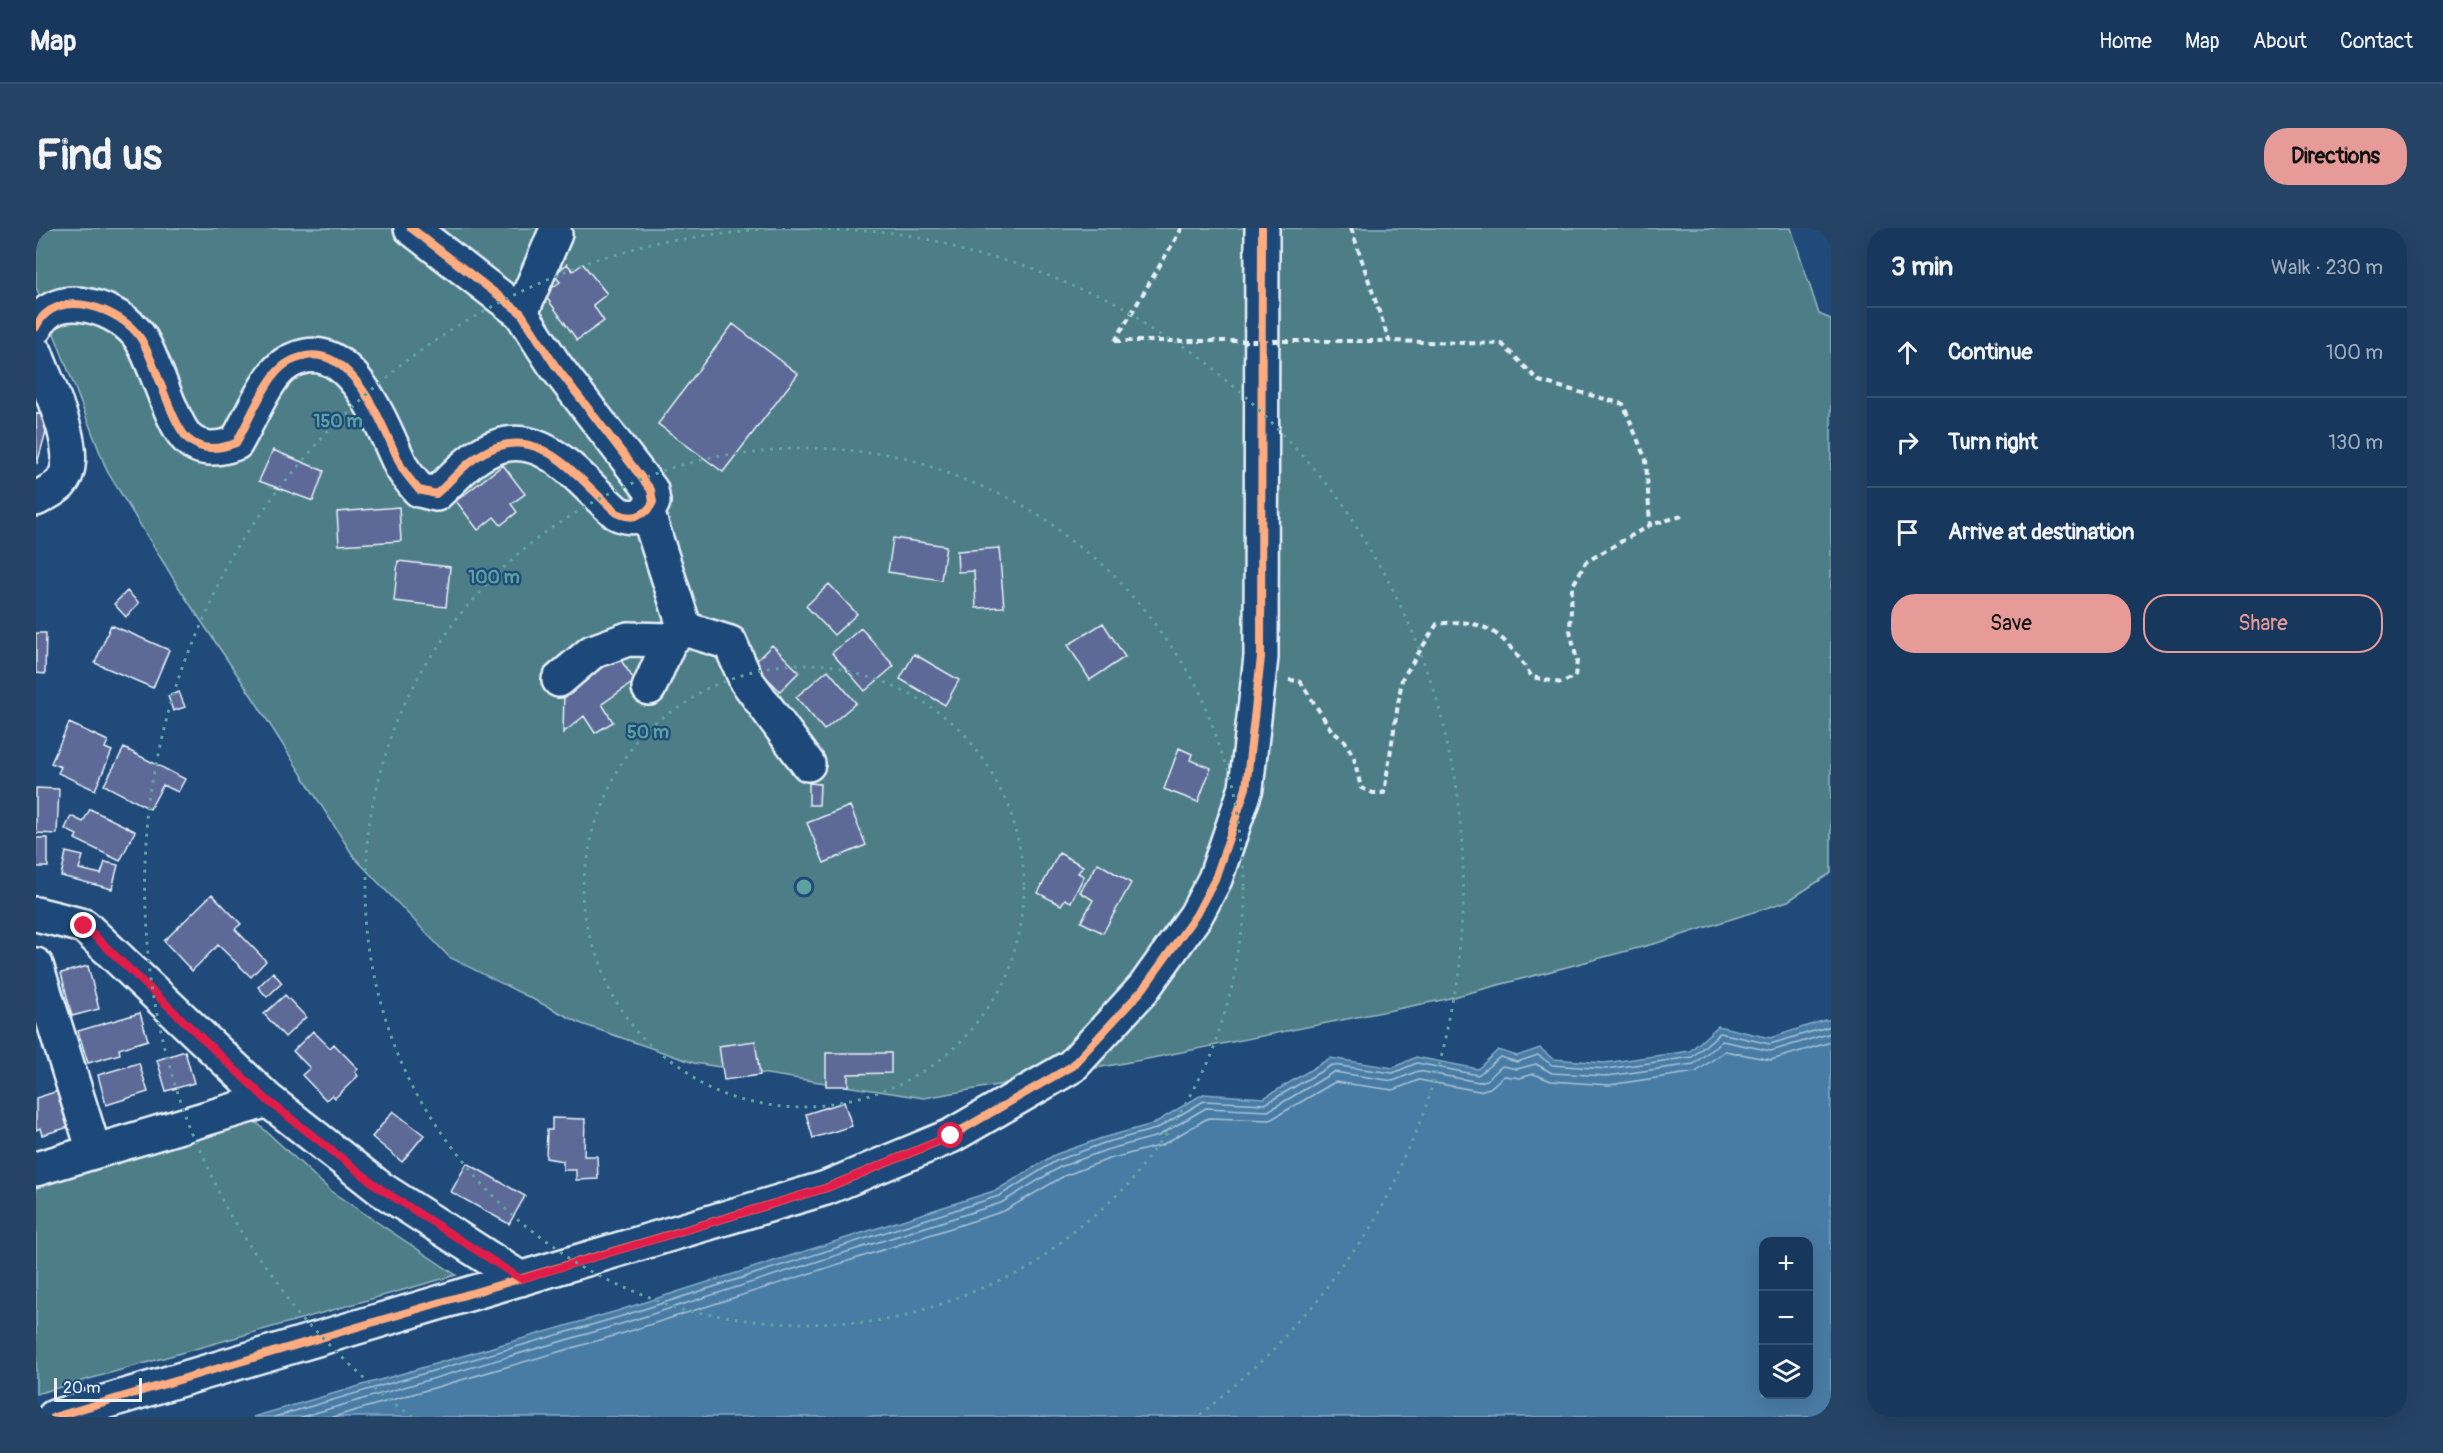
<!DOCTYPE html>
<html lang="en">
<head>
<meta charset="utf-8">
<style>
  :root { --surface:#17385c; --page:#244365; --text:#f1f3f6; --muted:#9eacbb; --line:#365272; --accent:#e69b98 }
  body { margin:0; font-family:Pangolin,sans-serif; background:var(--page); color:var(--text) }
  .controls { position:absolute; right:18px; bottom:18px; display:grid; overflow:hidden; border-radius:12px; box-shadow:0 6px 24px #0002 }
  .controls button { width:54px; height:54px; display:grid; place-items:center; padding:0; border:0; border-bottom:2px solid var(--line); background:var(--surface); color:var(--text); font:30px sans-serif }
  .scale { position:absolute; left:18px; bottom:15px; width:88px; box-sizing:border-box; padding-left:6px; border:3px solid #e8f1f8; border-top:0; font-size:16px; line-height:21px; white-space:nowrap; color:#e8f1f8; -webkit-text-stroke:4px #1f4a7a; paint-order:stroke }
  .stop { position:absolute; width:18px; height:18px; margin:-14px; border:4px solid #e11d48; border-radius:50%; background:#fff }
  .stop.end { background:#e11d48; border-color:#fff; box-shadow:0 2px 6px #0008 }
  .list { margin:0; padding:0; list-style:none }
  h2 { display:flex; justify-content:space-between; align-items:center; height:78px; margin:0; padding:0 24px; font-size:26px }
  h2 small { font-size:20px; font-weight:400; color:var(--muted) }
  .list li { display:grid; grid-template-columns:39px 1fr auto; gap:18px; align-items:center; box-sizing:border-box; height:90px; padding:0 24px; border-top:2px solid var(--line) }
  .list b { display:block; font-size:22px; white-space:nowrap }
  .list em { font-size:20px; font-style:normal; color:var(--muted) }
  .actions { display:flex; gap:12px; padding:18px 24px }
  .actions a { flex:1; padding:14px 0; border:2px solid var(--accent); border-radius:24px; text-align:center; font-size:21px; color:var(--accent) }
  .actions .main { background:var(--accent); color:#111 }
  .icon { flex:none; width:33px; height:33px; fill:none; stroke:currentColor; stroke-width:2; stroke-linecap:round; stroke-linejoin:round }
  .map { position:relative; flex:none; width:1795px; height:1189px; overflow:hidden; border-radius:24px }
  header { display:flex; align-items:center; gap:36px; box-sizing:border-box; height:84px; padding:0 30px; background:var(--surface); border-bottom:2px solid var(--line) }
  header strong { font-size:28px }
  nav { display:flex; gap:33px; margin-inline-start:auto; font-size:21px }
  .intro { display:flex; align-items:center; justify-content:space-between; box-sizing:border-box; height:144px; padding:0 36px }
  h1 { margin:0; font-size:42px }
  .button { padding:15px 27px; border-radius:24px; background:var(--accent); color:#111; font-size:21px; font-weight:700 }
  main { display:flex; gap:36px; padding:0 36px }
  aside { flex:1; background:var(--surface); border-radius:24px; box-shadow:0 6px 24px #0002 }
  .map>svg:first-child { display:block }
  .green { fill:#4e7e88; stroke:#9bb8c0; stroke-width:1.5 }
  .water { fill:#487ca5; stroke:#88abc6; stroke-width:1.5; fill-rule:evenodd }
  .lines { fill:none; stroke-linecap:round; stroke-linejoin:round }
  .shore { stroke:#a8c2d7; stroke-width:1.5 }
  .building { fill:#5d6b98; stroke:#e8f1f8; stroke-width:1.5 }
  .minor-casing { stroke:#e8f1f8; stroke-width:38 }
  .path { stroke:#e8f1f8; stroke-width:4; stroke-dasharray:6 4.5; stroke-linecap:butt }
  .minor { stroke:#1f4a7a; stroke-width:33 }
  .path-bridge { stroke:#e8f1f8; stroke-width:4; stroke-dasharray:6 4.5; stroke-linecap:butt }
  .cycleway-casing { stroke:#1f4a7a; stroke-width:11 }
  .cycleway { stroke:#ffac80; stroke-width:8 }
  .route { stroke:#e11d48; stroke-width:8 }
  .ring { fill:none; stroke:#5ba19e; stroke-width:3; stroke-dasharray:3 6 }
  .centre { fill:#5ba19e; stroke:#1f4a7a; stroke-width:3 }
  .ring-label { font-size:18px; text-anchor:middle; font-weight:bold; fill:#5ba19e; stroke:#1f4a7a; stroke-width:4.5; stroke-linejoin:round; paint-order:stroke }
</style>
</head>
<body>
<header>
<strong>Map</strong>
<nav><a>Home</a><a>Map</a><a>About</a><a>Contact</a></nav>
</header>
<div class="intro"><h1>Find us</h1><a class="button">Directions</a></div>
<main>
<div class="map">
<svg width="1795" height="1189" viewBox="0 0 1795 1189">
  <rect width="100%" height="100%" fill="#1f4a7a"/>
  <filter id="ink" filterUnits="userSpaceOnUse"><feTurbulence type="fractalNoise" baseFrequency=".0167" numOctaves="2"/><feDisplacementMap in="SourceGraphic" scale="12" xChannelSelector="R" yChannelSelector="G"/><feConvolveMatrix kernelMatrix="1 2 1 2 8 2 1 2 1" color-interpolation-filters="sRGB"/></filter>
  <g filter="url(#ink)">
    <path class="green" d="M0,0H1755L1783,86L1795,91V645L1752,673L1621,715L1406,772L1111,831L888,870L658,835L546,796L413,729L318,629L219,473L145,363L71,243L0,59Z
      M219,893L296,964L420,1047L0,1166V958Z"/>
    <path class="water" d="M1789,792H1795V1189H217L581,1083L961,962L1018,927L1066,910L1117,896L1167,866L1228,870L1294,830L1357,840L1380,829L1442,841L1462,822L1481,828L1504,820L1517,831L1569,835L1654,823L1682,798L1734,810ZM1728,1014H1772V1166H1728Z"/>
    <g class="lines">
      <path class="shore" d="M238,1189L583,1089L963,968L1020,933L1068,915L1120,901L1168,873L1229,876L1296,837L1357,845L1381,835L1442,847L1464,829L1481,834L1502,827L1516,837L1570,841L1656,829L1684,805L1734,816L1795,798
        M265,1189L585,1096L965,975L1024,939L1070,922L1122,908L1170,880L1232,883L1298,844L1357,853L1382,843L1443,854L1451,852L1466,838L1481,841L1500,836L1516,845L1571,848L1658,836L1686,813L1735,823L1795,805
        M297,1189L588,1105L968,983L1028,948L1073,931L1126,917L1172,890L1234,892L1299,854L1357,862L1383,852L1443,863L1454,860L1468,848L1484,850L1498,846L1515,853L1573,857L1660,844L1689,823L1735,832L1795,814"/>
    </g>
    <path class="building" d="M531,36L537,43L547,36L571,66L557,77L568,93L541,112L508,66L524,54L518,47Z
      M697,96L762,146L687,244L622,196Z
      M0,185L11,188L9,195L12,196L1,236Z
      M237,222L288,243L277,273L223,253Z
      M467,237L489,266L475,276L481,284L465,297L458,289L442,302L420,273Z
      M363,279L365,313L303,317L301,284Z
      M857,310L910,318L905,352L852,344Z
      M963,320L968,379L940,380L938,343L922,344L921,323Z
      M362,333L414,339L410,379L358,373Z
      M793,356L821,386L798,407L770,378Z
      M91,363L103,375L90,389L78,376Z
      M1067,395L1089,429L1054,452L1032,417Z
      M75,397L133,422L117,460L59,435Z
      M825,400L858,438L829,463L796,425Z
      M0,405H10L9,446L0,445Z
      M736,417L763,444L744,463L717,436Z
      M878,426L923,452L909,477L864,451Z
      M582,428L599,453L566,476L577,494L559,505L548,488L527,505L528,465Z
      M792,442L820,475L788,502L760,469Z
      M143,464L149,479L137,483L132,468Z
      M33,495L72,513L69,520L76,523L59,562L22,545L25,539L15,535Z
      M88,520L149,551L142,564L127,557L114,581L68,557Z
      M1143,520L1156,526L1154,532L1175,540L1162,574L1128,561Z
      M773,555L784,556L783,577H773Z
      M0,560L23,561L21,606L0,605Z
      M814,578L830,617L788,635L771,595Z
      M54,581L99,603L84,633L39,611L41,607L29,601L35,588L47,594Z
      M0,610H12V639H0Z
      M30,624L47,628L43,641L65,646L69,634L82,637L76,661L25,648Z
      M1023,625L1047,638L1042,645L1048,648L1035,674L1029,671L1025,677L1002,665Z
      M1062,635L1095,655L1067,705L1045,694L1057,672L1044,664Z
      M176,666L205,696L199,701L230,733L215,749L182,717L156,743L128,713Z
      M52,738L63,781L36,788L25,745Z
      M237,744L246,755L231,769L222,759Z
      M249,767L270,789L249,809L228,786Z
      M104,785L112,812L83,821L84,826L52,835L42,803Z
      M277,803L294,820L298,816L322,841L319,844L322,848L299,870L296,867L290,872L266,847L274,840L257,823Z
      M719,813L724,847L688,852L683,818Z
      M149,823L158,855L130,863L121,832Z
      M790,825H855V845L812,846V858H790Z
      M103,835L112,864L70,877L62,847Z
      M22,863L33,899L6,907L4,900L0,902V870Z
      M808,874L816,898L777,910L770,886Z
      M357,883L388,907L366,934L336,909Z
      M516,890L549,891L548,928H561L562,951L540,952V942H527V933L510,930L511,902H516Z
      M431,935L489,968L473,996L415,964Z"/>
    <g class="lines">
      <g class="minor-casing">
        <path id="minor" d="M485,85L519,6
          M0,99C19,57 86,80 105,111C120,135 135,195 152,211C166,224 184,221 200,215C213,193 223,166 239,146C248,135 257,131 270,128C320,119 349,205 366,240C371,248 377,255 383,262L400,266C413,255 424,241 438,231C500,186 539,249 581,285C595,292 610,289 617,274L615,262L518,136L485,85L375,0
          M0,126C10,156 50,228 24,256C18,262 7,267 0,271
          M611,283L649,401
          M649,401L694,415L710,452L772,536
          M523,452L556,424L592,411L634,412
          M613,460L634,412L649,401
          M0,686L48,698L232,872L345,961L485,1051
          M0,737L58,923
          M0,941L232,872
          M18,1189L790,960L915,908L1036,838L1107,761L1160,687L1179,651L1210,560L1225,429L1226,0"/>
      </g>
      <path class="path" d="M1315,0L1353,113L1466,116L1503,153L1587,176L1610,232L1614,297
        M1079,113L1146,0
        M1253,452L1264,453L1296,503L1309,513L1318,530L1325,560L1337,565H1348L1366,451L1401,396C1452,388 1470,409 1496,449L1525,455L1539,448L1541,433L1534,402L1536,359L1550,334L1614,297L1646,288"/>
      <use href="#minor" class="minor"/>
      <path class="path-bridge" d="M1079,113H1353"/>
      <g class="cycleway-casing">
        <path id="cycleway" d="M0,99C19,57 86,80 105,111C120,135 135,195 152,211C166,224 184,221 200,215C213,193 223,166 239,146C248,135 257,131 270,128C320,119 349,205 366,240C371,248 377,255 383,262L400,266C413,255 424,241 438,231C500,186 539,249 581,285C595,292 610,289 617,274L615,262L518,136L485,85L375,0
          M18,1189L790,960L915,908L1036,838L1107,761L1160,687L1179,651L1210,560L1225,429L1226,0"/>
      </g>
      <use href="#cycleway" class="cycleway"/>
    </g>
  </g>
  <g class="lines" filter="url(#ink)">
    <path class="route" d="M48,698L231,872L345,961L485,1051L790,960L915,908"/>
  </g>
  <g class="ring">
    <circle cx="768" cy="659" r="220"/>
    <circle cx="768" cy="659" r="439"/>
    <path d="M376 1189A659 659 0 0 1 762 0M774 0A659 659 0 0 1 1160 1189"/>
  </g>
  <circle cx="768" cy="659" r="9" class="centre"/>
  <g class="ring-label">
    <text x="302" y="199">150 m</text>
    <text x="458" y="355">100 m</text>
    <text x="612" y="510">50 m</text>
  </g>
</svg>
<div class="controls">
<button>+</button>
<button>−</button>
<button><svg class="icon" aria-label="layers" viewBox="0 0 24 24"><path d="M12 4l9 5-9 5-9-5zM3 14l9 5 9-5"/></svg></button>
</div>
<div class="scale">20 m</div>
<div class="stop" style="left:915px;top:908px"></div>
<div class="stop end" style="left:48px;top:698px"></div>
</div>
<aside>
<h2>3 min<small>Walk · 230 m</small></h2>
<ul class="list">
<li><svg class="icon" aria-label="ahead" viewBox="0 0 24 24"><path d="M12 20V5M6 11l6-6 6 6"/></svg><div><b>Continue</b></div><em>100 m</em></li>
<li><svg class="icon" aria-label="right" viewBox="0 0 24 24"><path d="M7 20v-9h11M14 6l5 5-5 5"/></svg><div><b>Turn right</b></div><em>130 m</em></li>
<li><svg class="icon" aria-label="arrive" viewBox="0 0 24 24"><path d="M6 21V4h12l-3 4 3 4H6"/></svg><div><b>Arrive at destination</b></div></li>
</ul>
<div class="actions"><a class="main">Save</a><a>Share</a></div>
</aside>
</main>
</body>
</html>
